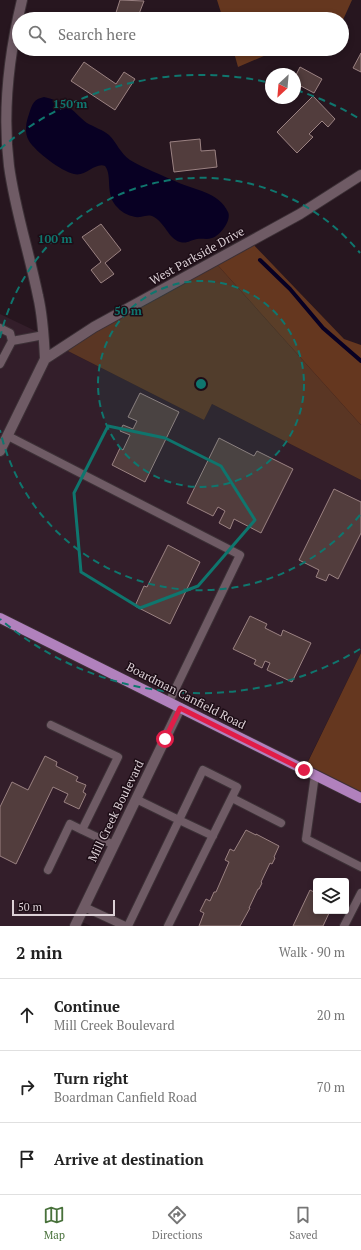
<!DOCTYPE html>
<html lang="en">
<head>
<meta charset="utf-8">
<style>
  :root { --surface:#fff; --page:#f2f2f2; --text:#222; --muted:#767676; --line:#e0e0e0; --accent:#48713b }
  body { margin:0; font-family:"PT Serif",serif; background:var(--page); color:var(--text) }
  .controls { position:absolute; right:12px; bottom:12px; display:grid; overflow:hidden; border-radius:4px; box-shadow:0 2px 6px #0003 }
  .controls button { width:36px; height:36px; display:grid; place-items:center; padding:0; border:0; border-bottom:1px solid var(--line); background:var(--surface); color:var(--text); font:20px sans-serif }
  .compass { position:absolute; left:265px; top:68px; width:36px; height:36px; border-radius:50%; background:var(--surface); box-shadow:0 2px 6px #0003; rotate:206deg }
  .scale { position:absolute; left:12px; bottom:10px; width:103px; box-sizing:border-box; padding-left:4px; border:2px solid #dcd0d6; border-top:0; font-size:11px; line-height:14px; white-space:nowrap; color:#dcd0d6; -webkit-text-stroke:3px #1d0d16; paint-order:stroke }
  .stop { position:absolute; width:12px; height:12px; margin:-9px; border:3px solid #e11d48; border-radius:50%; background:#fff }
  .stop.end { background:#e11d48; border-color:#fff; box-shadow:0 1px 4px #0008 }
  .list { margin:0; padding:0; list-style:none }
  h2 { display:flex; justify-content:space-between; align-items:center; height:52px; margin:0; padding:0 16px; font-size:17px }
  h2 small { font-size:13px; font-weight:400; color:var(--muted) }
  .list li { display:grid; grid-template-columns:26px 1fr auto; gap:12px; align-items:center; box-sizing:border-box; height:72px; padding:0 16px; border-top:1px solid var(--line) }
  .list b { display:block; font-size:15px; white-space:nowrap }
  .list p { margin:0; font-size:13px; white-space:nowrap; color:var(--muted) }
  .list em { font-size:13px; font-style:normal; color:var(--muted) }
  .icon { flex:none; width:22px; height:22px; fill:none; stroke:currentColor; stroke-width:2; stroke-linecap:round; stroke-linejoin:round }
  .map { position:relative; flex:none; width:361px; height:926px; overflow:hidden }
  .search { position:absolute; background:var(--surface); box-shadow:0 2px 6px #0003; left:12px; right:12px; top:12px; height:44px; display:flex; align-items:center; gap:10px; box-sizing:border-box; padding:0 14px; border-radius:22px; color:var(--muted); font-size:15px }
  .sheet { height:268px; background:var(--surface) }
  nav { display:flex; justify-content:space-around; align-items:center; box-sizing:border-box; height:56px; border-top:1px solid var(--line); background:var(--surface); font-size:11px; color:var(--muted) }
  nav a { display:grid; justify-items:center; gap:2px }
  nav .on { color:var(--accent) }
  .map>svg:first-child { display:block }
  .built { fill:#331e2a; fill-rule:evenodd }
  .green { fill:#5a3624 }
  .forest { fill:#65371f }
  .water { fill:#080023 }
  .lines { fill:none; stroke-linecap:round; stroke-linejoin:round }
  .stream { stroke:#080023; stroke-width:4 }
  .building { fill:#523d3d; stroke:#9b8282 }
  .lane-casing { stroke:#3c3036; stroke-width:10 }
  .street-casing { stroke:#3c3036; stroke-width:12 }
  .secondary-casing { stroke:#3c3036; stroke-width:12 }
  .primary-casing { stroke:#3c3036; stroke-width:12 }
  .lane { stroke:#6f5b65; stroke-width:8 }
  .street { stroke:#6f5b65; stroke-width:10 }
  .secondary { stroke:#6f5b65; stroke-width:10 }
  .primary { stroke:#b181bd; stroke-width:10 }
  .route { stroke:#e11d48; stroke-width:5 }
  .marked { fill:none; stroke:#0f766e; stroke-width:3; stroke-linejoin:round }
  .ring { fill:none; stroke:#0f766e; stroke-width:2; stroke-dasharray:7 5 }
  .labels { text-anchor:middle; stroke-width:3; stroke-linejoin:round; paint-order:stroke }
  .street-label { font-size:12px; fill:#dcd0d6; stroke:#1d0d16 }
  .centre { fill:#0f766e; stroke:#1d0d16; stroke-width:2 }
  .ring-label { font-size:12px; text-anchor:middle; font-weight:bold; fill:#0f766e; stroke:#1d0d16; stroke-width:3; stroke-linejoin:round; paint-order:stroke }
</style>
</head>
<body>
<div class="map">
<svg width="361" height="926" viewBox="0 0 361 926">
  <rect width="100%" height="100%" fill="#27161f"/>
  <path class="built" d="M0,314L44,335L45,359L62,348L204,420L212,404L361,480V653L304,769L361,798V926H91L78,920L75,926H0ZM316,881H346V911H316Z"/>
  <path class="green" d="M214,261L361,425V480L212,404L204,420L62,348Z"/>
  <path class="forest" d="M217,0H352L342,22V19H223Z
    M233,49H280L238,67Z
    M250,241L344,339L361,345V425L214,261Z
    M361,653V798L304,770Z"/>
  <path class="water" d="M44,97C52,99 60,101 67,106C74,110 80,118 87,123C94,127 103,130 109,135C117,143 120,153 130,160C145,169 162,175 177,182C194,190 219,192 228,212C232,220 220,236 212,238C207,240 202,238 197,239C190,240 188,244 180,242C168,238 165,223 154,217C149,214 146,216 140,217C133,218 122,213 118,208C104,195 113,176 105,166C95,162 86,177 74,174C61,171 36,152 29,141C24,133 26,122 29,114C32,104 34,99 44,97Z"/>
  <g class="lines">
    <path class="stream" d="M260,260L290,289L323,328L361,361"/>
  </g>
  <path class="building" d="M120,0L144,1L137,19H114Z
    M361,53V72L353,68Z
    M84,62L116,84L124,72L135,79L115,110L71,81Z
    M300,67L322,79L314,93L295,83V77Z
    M313,96L335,119L328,127L322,121L309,134L313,137L297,153L277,132Z
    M200,139L201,151L215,150L217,167L174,172L170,142Z
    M101,224L121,250L105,263L114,274L101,283L91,270L101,262L82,237Z
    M140,393L179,412L145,482L112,465L120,448L123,450L130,435L120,431L123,425L133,429L137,421L128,417Z
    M219,438L254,456L257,451L293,469L261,533L234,519L230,529L219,523L225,511L218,507L213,516L187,503Z
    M334,489L361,502V533L338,579L329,574L326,581L316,577L319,570L299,560Z
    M168,545L200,562L170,624L135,606L144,586L147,587Z
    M250,616L267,624L265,628L281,636L283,630L311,643L292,682L267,670L270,663L265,661L262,668L254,664L256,660L233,649Z
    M45,756L57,762L56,766L78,777L76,781L86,785L83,792L86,794L79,809L64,802L68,794L53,787L16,864L0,856V807L12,782L28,790Z
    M246,830L256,835V834L279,846L274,857L275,858L272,864L270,863L261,882L262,883L259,889H258L249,908H250L240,926H199L204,913L200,911L206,899L210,901L214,892H216L229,862L225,860L230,849L234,851Z
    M310,890L316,893V911H330L323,926H293Z"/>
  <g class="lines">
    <g class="lane-casing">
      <path id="lane" d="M0,328L10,333L12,341L0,364
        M12,341L44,335
        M8,436L240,555L169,702
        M51,725L118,757L82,830L114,845
        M315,775L306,839L361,867
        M232,798L281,823
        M48,870L70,824L82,830
        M84,907L125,926
        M128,926L179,820L136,799
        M168,926L237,787L203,770L179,820L213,836
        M344,926L361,893"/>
    </g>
    <g class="street-casing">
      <path id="street" d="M22,0C9,54 2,110 9,166C15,210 29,252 38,296C43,317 44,338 45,359
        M45,359L94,327L300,214L361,175
        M0,451L45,359"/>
    </g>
    <g class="secondary-casing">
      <path id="secondary" d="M75,926L180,708"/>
    </g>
    <g class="primary-casing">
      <path id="primary" d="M0,618L361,798"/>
    </g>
    <use href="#lane" class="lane"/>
    <use href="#street" class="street"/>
    <use href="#secondary" class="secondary"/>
    <use href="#primary" class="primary"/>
  </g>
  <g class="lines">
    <path class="route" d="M165,739L180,708L304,770"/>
  </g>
  <path class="marked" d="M108,426L165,438L221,466L255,520L198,586L140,608L81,572L74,493Z"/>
  <circle cx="201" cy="384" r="103" fill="#0f766e" fill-opacity=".12"/>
  <g class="ring">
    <circle cx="201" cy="384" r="103"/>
    <path d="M360 515A206 206 0 0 1 0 430M0 338A206 206 0 0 1 360 253"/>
    <path d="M360 649A309 309 0 0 1 0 619M0 149A309 309 0 0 1 271 83M296 90A309 309 0 0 1 360 119"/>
  </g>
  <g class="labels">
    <g class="street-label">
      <text transform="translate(197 256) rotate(-29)" y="4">West Parkside Drive</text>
      <text transform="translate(186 696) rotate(27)" y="4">Boardman Canfield Road</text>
      <text transform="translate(116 811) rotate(-64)" y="4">Mill Creek Boulevard</text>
    </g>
  </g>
  <circle cx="201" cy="384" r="6" class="centre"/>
  <g class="ring-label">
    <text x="70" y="108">150 m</text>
    <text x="55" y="243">100 m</text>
    <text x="128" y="315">50 m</text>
  </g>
</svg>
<div class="controls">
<button><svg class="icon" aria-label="layers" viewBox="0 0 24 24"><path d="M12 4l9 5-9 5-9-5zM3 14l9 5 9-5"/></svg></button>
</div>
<svg class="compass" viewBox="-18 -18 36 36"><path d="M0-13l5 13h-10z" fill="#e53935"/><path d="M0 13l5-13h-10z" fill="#767676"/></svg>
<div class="scale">50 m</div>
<div class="stop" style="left:165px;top:739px"></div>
<div class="stop end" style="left:304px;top:770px"></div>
<div class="search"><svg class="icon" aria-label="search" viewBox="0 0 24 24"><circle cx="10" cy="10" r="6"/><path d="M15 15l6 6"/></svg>Search here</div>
</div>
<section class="sheet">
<h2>2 min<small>Walk · 90 m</small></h2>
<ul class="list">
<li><svg class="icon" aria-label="ahead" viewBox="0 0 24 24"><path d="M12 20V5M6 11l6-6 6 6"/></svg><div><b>Continue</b><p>Mill Creek Boulevard</p></div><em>20 m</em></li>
<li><svg class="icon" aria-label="right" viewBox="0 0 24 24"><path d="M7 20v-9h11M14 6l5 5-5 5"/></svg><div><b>Turn right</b><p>Boardman Canfield Road</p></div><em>70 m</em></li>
<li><svg class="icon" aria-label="arrive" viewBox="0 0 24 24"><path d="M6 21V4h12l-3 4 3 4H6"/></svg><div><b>Arrive at destination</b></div></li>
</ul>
</section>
<nav>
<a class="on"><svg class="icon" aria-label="map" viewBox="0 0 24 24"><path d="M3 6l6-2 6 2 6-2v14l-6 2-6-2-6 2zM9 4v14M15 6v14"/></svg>Map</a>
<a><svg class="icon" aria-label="directions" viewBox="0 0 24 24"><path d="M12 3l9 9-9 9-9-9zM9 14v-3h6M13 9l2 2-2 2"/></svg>Directions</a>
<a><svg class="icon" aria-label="saved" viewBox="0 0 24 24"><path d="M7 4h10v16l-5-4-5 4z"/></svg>Saved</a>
</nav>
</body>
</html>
